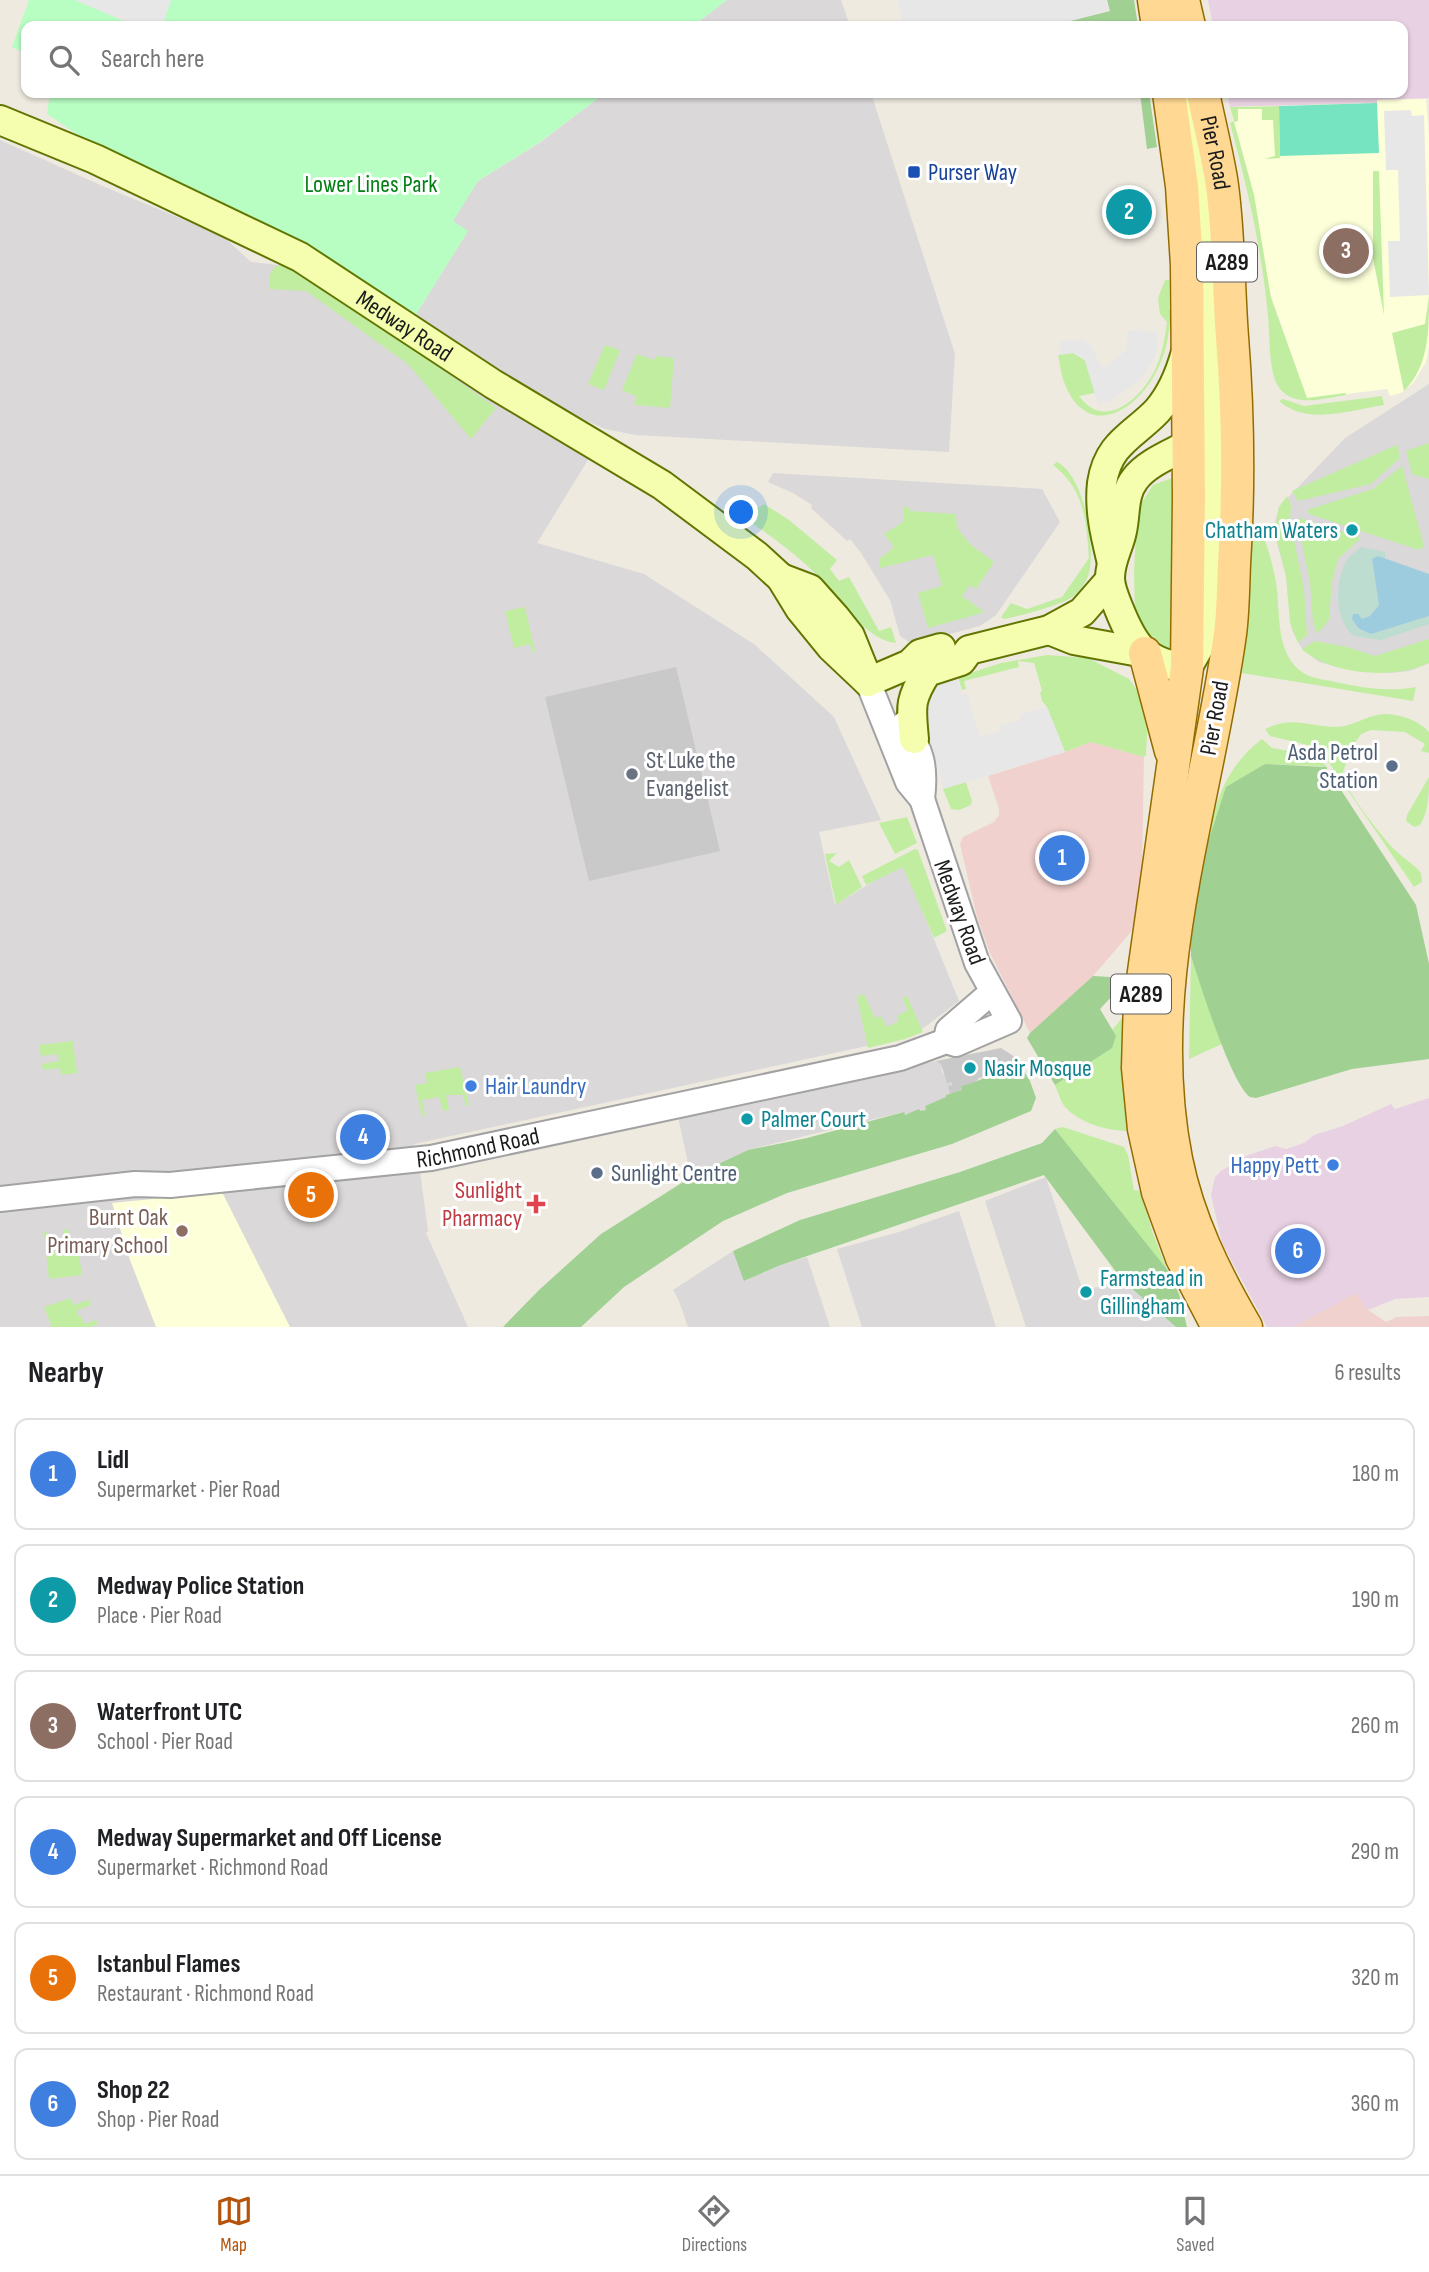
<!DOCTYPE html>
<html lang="en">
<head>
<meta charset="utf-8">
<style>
  :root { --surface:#fff; --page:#f6f6f6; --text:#202124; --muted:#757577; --line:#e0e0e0; --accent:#b45309 }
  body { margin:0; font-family:"Sofia Sans Condensed",sans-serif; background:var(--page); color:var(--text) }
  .you { position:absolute; left:742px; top:513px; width:24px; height:24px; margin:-18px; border:5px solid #fff; border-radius:50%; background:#1a73e8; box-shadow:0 0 0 10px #1a73e833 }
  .badge { display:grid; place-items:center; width:46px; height:46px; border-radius:50%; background:var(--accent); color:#fff; font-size:23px; font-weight:700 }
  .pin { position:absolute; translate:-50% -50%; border:4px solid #fff; box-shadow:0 2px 7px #0006 }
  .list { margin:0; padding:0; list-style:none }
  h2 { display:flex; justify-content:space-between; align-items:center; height:91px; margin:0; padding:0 28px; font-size:30px }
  h2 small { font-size:23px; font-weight:400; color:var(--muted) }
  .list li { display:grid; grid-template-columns:46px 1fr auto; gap:21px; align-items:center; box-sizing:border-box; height:112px; margin:0 14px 14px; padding:0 14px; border:2px solid var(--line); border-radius:14px }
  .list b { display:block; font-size:26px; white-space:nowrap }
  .list p { margin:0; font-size:23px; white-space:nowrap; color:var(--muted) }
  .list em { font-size:23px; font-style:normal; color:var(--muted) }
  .icon { flex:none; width:38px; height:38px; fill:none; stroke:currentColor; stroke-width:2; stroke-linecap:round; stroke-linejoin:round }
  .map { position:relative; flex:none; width:1429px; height:1327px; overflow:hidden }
  .search { position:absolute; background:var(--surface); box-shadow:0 2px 5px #0004; left:21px; right:21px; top:21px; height:77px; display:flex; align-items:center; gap:18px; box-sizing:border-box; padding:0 24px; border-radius:14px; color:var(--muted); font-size:26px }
  .sheet { height:847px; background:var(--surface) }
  nav { display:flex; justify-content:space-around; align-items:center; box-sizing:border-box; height:98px; border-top:2px solid var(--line); background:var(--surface); font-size:19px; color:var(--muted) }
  nav a { display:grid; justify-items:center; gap:4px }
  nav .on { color:var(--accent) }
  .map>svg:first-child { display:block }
  .residential { fill:#dad8d8 }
  .commercial { fill:#f1d1cd }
  .industrial { fill:#e8d1e2 }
  .education { fill:#fcffd8 }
  .religious { fill:#c9c9c9 }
  .grass { fill:#c1eda1 }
  .forest { fill:#a0d092 }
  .wetland { fill:#bcddd0 }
  .park { fill:#b8fdc2 }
  .pitch { fill:#77e4c1 }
  .parking { fill:#e7e7e7 }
  .water { fill:#9dccdf }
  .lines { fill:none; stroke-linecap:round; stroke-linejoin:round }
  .tertiary-casing { stroke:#a2a2a2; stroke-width:28 }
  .secondary-casing { stroke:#617500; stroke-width:32 }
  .primary-casing { stroke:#936c00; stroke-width:35 }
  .tertiary { stroke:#fff; stroke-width:24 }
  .secondary { stroke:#f4feae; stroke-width:28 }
  .primary { stroke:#ffd894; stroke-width:32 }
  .transit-dot { fill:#1a4fb4; stroke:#fff; stroke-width:2.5 }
  .culture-dot { fill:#0f9aa8; stroke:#fff; stroke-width:2.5 }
  .service-dot { fill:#5c6f8a; stroke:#fff; stroke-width:2.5 }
  .worship-dot { fill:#6b7280; stroke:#fff; stroke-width:2.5 }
  .shop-dot { fill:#3f7fe0; stroke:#fff; stroke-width:2.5 }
  .health-dot { fill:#e0444e; stroke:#fff; stroke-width:2.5 }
  .education-dot { fill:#8d6e63; stroke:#fff; stroke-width:2.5 }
  .labels { text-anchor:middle; stroke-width:6; stroke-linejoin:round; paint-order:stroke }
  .shield { fill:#fff; stroke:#5f5f5f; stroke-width:2 }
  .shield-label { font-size:23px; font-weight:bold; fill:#1b1b1b }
  .street-label { font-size:24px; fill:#1b1b1b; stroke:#fff }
  .transit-label { font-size:24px; fill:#164399; stroke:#fff; text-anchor:start }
  .park-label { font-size:24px; fill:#047f16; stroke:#fff }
  .culture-label { font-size:24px; fill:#0d838f; stroke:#fff; text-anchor:start }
  .service-label { font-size:24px; fill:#4e5e75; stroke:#fff; text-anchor:end }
  .worship-label { font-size:24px; fill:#5b616d; stroke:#fff; text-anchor:start }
  .shop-label { font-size:24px; fill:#366cbe; stroke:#fff; text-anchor:start }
  .health-label { font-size:24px; fill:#be3a42; stroke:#fff; text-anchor:end }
  .education-label { font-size:24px; fill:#785e54; stroke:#fff; text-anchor:end }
</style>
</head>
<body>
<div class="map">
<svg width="1429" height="1327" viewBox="0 0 1429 1327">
  <rect width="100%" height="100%" fill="#eeeae0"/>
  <path class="residential" d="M727,0H841L850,26H693Z
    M605,93H871L955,354L949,452L636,435L605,429L574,415L497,371L415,316L468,231L452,221L478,181L541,142Z
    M0,140L107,188L228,238L227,240L251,262L286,266L591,455L537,543L644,574L754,644L834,717L881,820L819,832L835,905L903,863L959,1001L913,1036L414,1144L420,1171L428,1231L426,1233L468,1327H0Z
    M1429,384V663L1410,671L1390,673L1338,667L1319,662L1302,649L1292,630L1286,576L1275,536V523L1279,507L1345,438Z
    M773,473L1042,489L1060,522L996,615L980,626L912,644L900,636L890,600L861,553L850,539L847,541L811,508L812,505L793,493L768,482Z
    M936,1061L941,1063L942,1072L952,1085L949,1086L950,1094L946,1095L947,1097L925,1106L926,1110L905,1115L903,1112L748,1150L691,1177L678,1117Z
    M1046,1177L1083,1291L1122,1280L1176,1327H1026L985,1201Z
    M959,1211L996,1327H862L837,1249L899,1232Z
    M733,1251L745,1281L777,1266L807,1257L830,1327H688L679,1301L673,1290Z"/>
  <path class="commercial" d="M1091,742L1144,757L1142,868L1139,900L1131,932L1093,976L1030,1033L990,953L977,917L960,844L963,837L994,822L999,815V809L988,776L1065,752Z
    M1356,1293L1368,1310L1386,1322L1397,1317L1429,1316V1327H1294Z"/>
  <path class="industrial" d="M1208,0H1429V98L1378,100L1377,103L1230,107L1227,93H1403V26H1213Z
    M1429,1098V1297L1395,1299L1368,1310L1356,1293L1294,1327H1267L1222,1243L1211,1195L1215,1177L1221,1171L1246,1156L1275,1146L1286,1149L1304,1143L1314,1135L1343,1126L1391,1104L1395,1109Z"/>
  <path class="education" d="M1426,99L1429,134V346L1426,362L1413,383L1401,393L1390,396L1387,389L1307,399L1270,293L1254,195L1230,107L1377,103V100Z
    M222,1192L290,1327H156L130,1260L112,1203Z"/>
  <path class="religious" d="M676,667L720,851L589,881L545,697Z
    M1001,1048L1015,1057L1005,1066L992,1075L979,1078L975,1083L961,1086L962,1090L950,1094L948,1086L952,1085L951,1082L947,1083L941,1064L936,1061Z"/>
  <path class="grass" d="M1279,106L1280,158L1264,159L1275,156L1273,120H1262V109H1238V121L1234,122L1254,195L1271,298L1307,398L1345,393L1346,395C1325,398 1296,408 1280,389C1268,375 1270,335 1268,316C1262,250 1247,186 1230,123L1234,121L1230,107Z
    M1373,171H1379L1384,315L1373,258Z
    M275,266H286L370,318L496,408L471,439L408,364L306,291L269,289V276Z
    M1165,280H1169V310L1171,311C1169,329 1168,347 1160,364C1142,408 1088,445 1064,382C1061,374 1060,364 1058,355L1073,353L1086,361L1095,393L1079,396C1105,432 1141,398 1155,370C1162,355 1165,338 1167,322L1160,314L1158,298Z
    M1429,296C1429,331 1429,366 1404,391L1392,333L1425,324Z
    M605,345L620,350L604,390L588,384Z
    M637,354L654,360L656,356L674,358L670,408L636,405L634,404L637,397L622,390Z
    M1382,396L1384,405C1351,410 1307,426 1279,401L1283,399L1304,406Z
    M1429,443V479L1412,474L1406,451Z
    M1397,445L1400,458L1371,484L1298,501L1292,491Z
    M1057,462C1084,475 1096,545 1089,573C1087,581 1081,589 1075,595C1066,604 1017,617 1003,619L1001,617L1011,603L1027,609L1062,597L1089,558C1086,520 1085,490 1053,465Z
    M1402,466L1424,546L1419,550L1309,514L1307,510L1373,489Z
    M1175,477L1172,646L1166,649L1148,639L1135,615L1134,572L1137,516L1141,504L1153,485Z
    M1287,496L1291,506L1290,521L1304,589L1307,635L1298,643L1290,623L1286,576L1275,532L1279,507Z
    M764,504L789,520L837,560L830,569L839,581L849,577L879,631L891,627L896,643C864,640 837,594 815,573C795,554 773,537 750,522L748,514Z
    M904,507H910V511L956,514L957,528L971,545L994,562L976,589L970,585L962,596L983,611L982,613L928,628L918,593L942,586L933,555L880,568L879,559L894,547L884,534L903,522Z
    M1300,518L1361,538L1338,559L1332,581L1329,620L1317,634L1313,622L1310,583L1298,523Z
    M1259,535L1263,536C1269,550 1273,567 1276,582C1281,614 1274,655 1305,674C1314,679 1327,680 1336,682C1362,688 1390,692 1416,687L1413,701L1242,673L1252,541Z
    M525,607L535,651L532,652L530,644L514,648L505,611Z
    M1429,639V663C1395,680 1330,675 1302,649L1315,641L1347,647L1375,656Z
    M1047,655L1088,658L1129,679L1144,700L1148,716L1146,755L1144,757L1091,742L1065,752L1047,707L1042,701L1040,692L1042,691L1034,663L1018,661L1019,667L964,681L966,689L962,690L958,677L1001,663Z
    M1386,714C1402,715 1418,720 1429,732V753L1421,751L1425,744L1405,732L1371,730L1361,734L1350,750L1343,746L1339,754L1347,760L1342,775C1349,795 1381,836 1396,851C1404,859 1414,864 1421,873L1422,882L1414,887L1323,754L1316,747L1270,736L1265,729C1293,715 1309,727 1337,727C1355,726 1368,714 1386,714Z
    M1262,739L1272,748L1317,756L1328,768L1322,766L1265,764L1199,870C1213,818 1217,773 1262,739Z
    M1429,777C1429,793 1429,811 1420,825L1414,827L1406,821L1407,815Z
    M966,782L972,801L971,805L959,810L951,809L943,789Z
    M907,817L917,843L895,854L879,823Z
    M915,849L918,850L947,931L934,938L903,867L866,885L862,876Z
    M837,853L829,861L839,867L849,860L862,887L836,905L825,854Z
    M1191,956L1222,1044L1189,1059Z
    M864,994L875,1018L881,1016L887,1027L899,1021L897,1016L908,1010L902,998L907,996L923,1032L905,1039L868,1048L857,997Z
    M1123,1017L1129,1131C1109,1131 1082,1124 1067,1109C1061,1104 1058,1092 1055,1085L1111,1048L1116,1036L1112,1030Z
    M73,1041L77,1073L61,1075L60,1068L43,1070L42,1064L59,1061L58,1054L41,1056L39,1045Z
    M460,1067L469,1105L466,1106L463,1095H446L449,1110L443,1111L439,1097L422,1100L425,1115L422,1116L415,1085L427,1083L425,1073Z
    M1063,1127L1124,1147L1128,1155L1134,1190L1141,1191L1152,1231L1168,1272L1055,1129Z
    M68,1229L72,1253L77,1252L78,1247L82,1275L49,1279L44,1233L47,1232L49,1252L60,1251V1244H65L63,1230Z
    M71,1298L73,1305L89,1300L91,1305L77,1310L78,1316H81L84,1324L96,1320L98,1324L90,1327H52L44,1307Z"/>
  <path class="forest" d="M1107,0H1134L1138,26H1059L1058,24L1109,11Z
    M1140,93H1149L1157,147L1147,149Z
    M1265,764L1326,767L1416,905L1429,964V1059L1352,1069L1256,1098L1250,1097C1231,1084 1200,983 1191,956V945L1199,870L1226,787Z
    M1093,976L1110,977L1125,982L1100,1009L1116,1036L1112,1048L1055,1085L1027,1038L1030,1033Z
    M1015,1057L1030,1081L1036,1098L1031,1111L952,1144L787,1193L723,1221L624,1287L581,1327H503L539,1290L601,1234L691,1177L748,1150L807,1138L904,1112L905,1115L919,1109L920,1111L926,1110L925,1106L946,1097V1095L962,1090L961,1086C980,1082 1000,1071 1015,1057Z
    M1055,1129L1169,1272L1179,1294L1187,1327H1176L1122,1280L1044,1175L778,1266L744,1281L733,1251L800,1220L960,1172L1042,1143Z"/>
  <path class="wetland" d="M1361,547L1385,552V559L1378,556L1372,559L1379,605L1370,616L1362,619L1355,613L1352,619L1359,630L1371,634L1429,616V624L1381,640L1354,636C1334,620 1334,579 1348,559C1351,554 1357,551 1361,547Z"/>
  <path class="park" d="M29,0H75L136,26H26V54L12,47Z
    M171,0H727L693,26H162Z
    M50,93H605L540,142L478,181L453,221L468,231L415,316L266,224L75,133L47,114Z"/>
  <path class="pitch" d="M1377,103L1379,153L1280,156L1279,106Z"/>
  <path class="parking" d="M75,0H171L162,26H136Z
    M897,0H1107L1110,11L1050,26H904Z
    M1411,110L1412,116L1424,115L1429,295L1390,297L1388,241H1400L1398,170H1386L1384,111Z
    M1141,329L1142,332L1156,331L1158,345L1154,359L1139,381L1110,401L1098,404L1084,358L1073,353L1058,355L1061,341L1083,340L1091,346L1101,366L1107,367L1127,349V332Z
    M956,678L961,695L967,693L980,737L1000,731L999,726L1021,720L1020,715L1047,707L1065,752L943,789L924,712L930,692L943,682Z"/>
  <path class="water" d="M1378,556L1429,574V616L1371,634L1359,629L1352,619L1353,614H1358L1362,619L1370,616L1379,605L1372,559Z"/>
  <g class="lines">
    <g class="tertiary-casing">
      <g id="tertiary">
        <path d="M904,724C922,751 926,767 922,799"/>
        <path d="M946,1041L948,1030L992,992"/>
        <path id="s1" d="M0,1199L135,1184L170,1185L431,1158L900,1058L946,1041L956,1044L1009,1021L977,963L922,799L908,782L868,682"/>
      </g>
    </g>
    <g class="secondary-casing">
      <g id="secondary">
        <path d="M1193,106L1207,226L1217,388L1216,459L1207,629L1202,642L1187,668C1145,663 1134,646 1119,609C1115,599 1110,588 1110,578C1110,560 1119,547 1122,531C1126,513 1123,494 1135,479C1147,463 1171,454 1189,444L1238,474"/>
        <path id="s2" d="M0,120L95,159L300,257L493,384L662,485L757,556L781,578L800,609L831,647L868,682"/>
        <path d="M1111,559C1105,534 1099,509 1102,483C1108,443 1133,436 1157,411C1172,394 1180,374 1186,352"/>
        <path d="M781,578L810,589L835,617L850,636L865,673"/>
        <path d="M1049,630L1074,640L1145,653"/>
        <path d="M868,682L910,664L920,654L941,648"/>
        <path d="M914,739C911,707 909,700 927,672L961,661L969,650L1049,630L1082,612L1110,580"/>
      </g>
    </g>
    <g class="primary-casing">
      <g id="primary">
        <path d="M1154,0L1158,26"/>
        <path d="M1183,0L1189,26"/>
        <path d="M1169,93L1182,186L1187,265L1189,498L1187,668L1140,1000L1138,1068L1144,1129L1158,1192L1182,1258L1218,1327"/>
        <path id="s3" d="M1203,93C1209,122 1216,150 1221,179C1229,230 1228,285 1232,337C1238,413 1239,488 1234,564C1233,587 1233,611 1230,634C1206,807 1141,982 1176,1159C1188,1219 1215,1274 1246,1327"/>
        <path d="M1145,653L1171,751"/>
      </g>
    </g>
    <use href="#tertiary" class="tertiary"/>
    <use href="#secondary" class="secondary"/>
    <use href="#primary" class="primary"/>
  </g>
  <rect class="transit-dot" x="907" y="165" width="14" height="14" rx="3.5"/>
  <g class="culture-dot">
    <circle cx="1352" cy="530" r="7"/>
    <circle cx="970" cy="1068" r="7"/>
    <circle cx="747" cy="1119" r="7"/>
    <circle cx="1086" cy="1292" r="7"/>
  </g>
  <g class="service-dot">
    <circle cx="1392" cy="766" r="7"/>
    <circle cx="597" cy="1173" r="7"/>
  </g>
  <circle class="worship-dot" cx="632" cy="774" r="7"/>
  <g class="shop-dot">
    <circle cx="471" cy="1086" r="7"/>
    <circle cx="1333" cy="1165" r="7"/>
  </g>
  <path class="health-dot" d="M532.5 1193.5h7v7h7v7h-7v7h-7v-7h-7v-7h7z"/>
  <circle class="education-dot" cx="182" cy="1231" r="7"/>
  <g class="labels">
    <g class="shield">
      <rect x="1197" y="242.5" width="60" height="39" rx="5"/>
      <rect x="1111" y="974.5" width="60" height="39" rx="5"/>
    </g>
    <g class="shield-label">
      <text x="1227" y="270">A289</text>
      <text x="1141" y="1002">A289</text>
    </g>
    <g class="street-label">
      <text dy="8" stroke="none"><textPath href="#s3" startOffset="61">Pier Road</textPath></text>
      <text dy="8" stroke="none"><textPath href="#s2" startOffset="455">Medway Road</textPath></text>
      <text transform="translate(1214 718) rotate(-80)" y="8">Pier Road</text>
      <text transform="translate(960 912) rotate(70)" y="8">Medway Road</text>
      <text dy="8" stroke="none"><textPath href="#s1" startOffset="481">Richmond Road</textPath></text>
    </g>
    <g class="transit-label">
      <text x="928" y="180">Purser Way</text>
    </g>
    <g class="park-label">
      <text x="371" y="192">Lower Lines Park</text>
    </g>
    <g class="culture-label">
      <text x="1338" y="538" text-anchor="end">Chatham Waters</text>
      <text x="984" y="1076">Nasir Mosque</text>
      <text x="761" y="1127">Palmer Court</text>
      <text x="1100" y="1286">Farmstead in<tspan x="1100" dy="28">Gillingham</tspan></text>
    </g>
    <g class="service-label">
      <text x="1378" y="760">Asda Petrol<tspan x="1378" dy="28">Station</tspan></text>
      <text x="611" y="1181" text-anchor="start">Sunlight Centre</text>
    </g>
    <g class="worship-label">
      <text x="646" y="768">St Luke the<tspan x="646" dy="28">Evangelist</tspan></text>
    </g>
    <g class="shop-label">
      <text x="485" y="1094">Hair Laundry</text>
      <text x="1319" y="1173" text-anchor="end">Happy Pett</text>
    </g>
    <g class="health-label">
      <text x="522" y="1198">Sunlight<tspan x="522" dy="28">Pharmacy</tspan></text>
    </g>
    <g class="education-label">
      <text x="168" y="1225">Burnt Oak<tspan x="168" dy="28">Primary School</tspan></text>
    </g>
  </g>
</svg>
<div class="you"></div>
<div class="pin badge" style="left:1062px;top:858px;background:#3f7fe0">1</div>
<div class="pin badge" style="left:1129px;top:212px;background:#0f9aa8">2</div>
<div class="pin badge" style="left:1346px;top:251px;background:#8d6e63">3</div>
<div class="pin badge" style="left:363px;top:1137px;background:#3f7fe0">4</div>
<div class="pin badge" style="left:311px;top:1195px;background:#e8710a">5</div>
<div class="pin badge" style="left:1298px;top:1251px;background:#3f7fe0">6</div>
<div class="search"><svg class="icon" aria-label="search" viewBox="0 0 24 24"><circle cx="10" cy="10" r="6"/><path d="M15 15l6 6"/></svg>Search here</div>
</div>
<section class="sheet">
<h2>Nearby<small>6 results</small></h2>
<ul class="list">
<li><span class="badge" style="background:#3f7fe0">1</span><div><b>Lidl</b><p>Supermarket · Pier Road</p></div><em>180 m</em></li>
<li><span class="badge" style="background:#0f9aa8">2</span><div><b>Medway Police Station</b><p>Place · Pier Road</p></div><em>190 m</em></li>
<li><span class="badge" style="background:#8d6e63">3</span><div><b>Waterfront UTC</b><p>School · Pier Road</p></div><em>260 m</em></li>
<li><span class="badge" style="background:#3f7fe0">4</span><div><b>Medway Supermarket and Off License</b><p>Supermarket · Richmond Road</p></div><em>290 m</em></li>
<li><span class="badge" style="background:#e8710a">5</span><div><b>Istanbul Flames</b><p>Restaurant · Richmond Road</p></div><em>320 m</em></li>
<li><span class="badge" style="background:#3f7fe0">6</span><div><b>Shop 22</b><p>Shop · Pier Road</p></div><em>360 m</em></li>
</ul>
</section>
<nav>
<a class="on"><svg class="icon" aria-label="map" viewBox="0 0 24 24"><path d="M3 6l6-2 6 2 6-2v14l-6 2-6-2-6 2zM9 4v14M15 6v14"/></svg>Map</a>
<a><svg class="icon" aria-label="directions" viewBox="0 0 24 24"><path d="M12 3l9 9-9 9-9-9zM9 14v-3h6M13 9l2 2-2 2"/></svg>Directions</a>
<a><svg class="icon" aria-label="saved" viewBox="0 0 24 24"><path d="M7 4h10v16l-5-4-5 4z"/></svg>Saved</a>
</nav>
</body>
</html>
